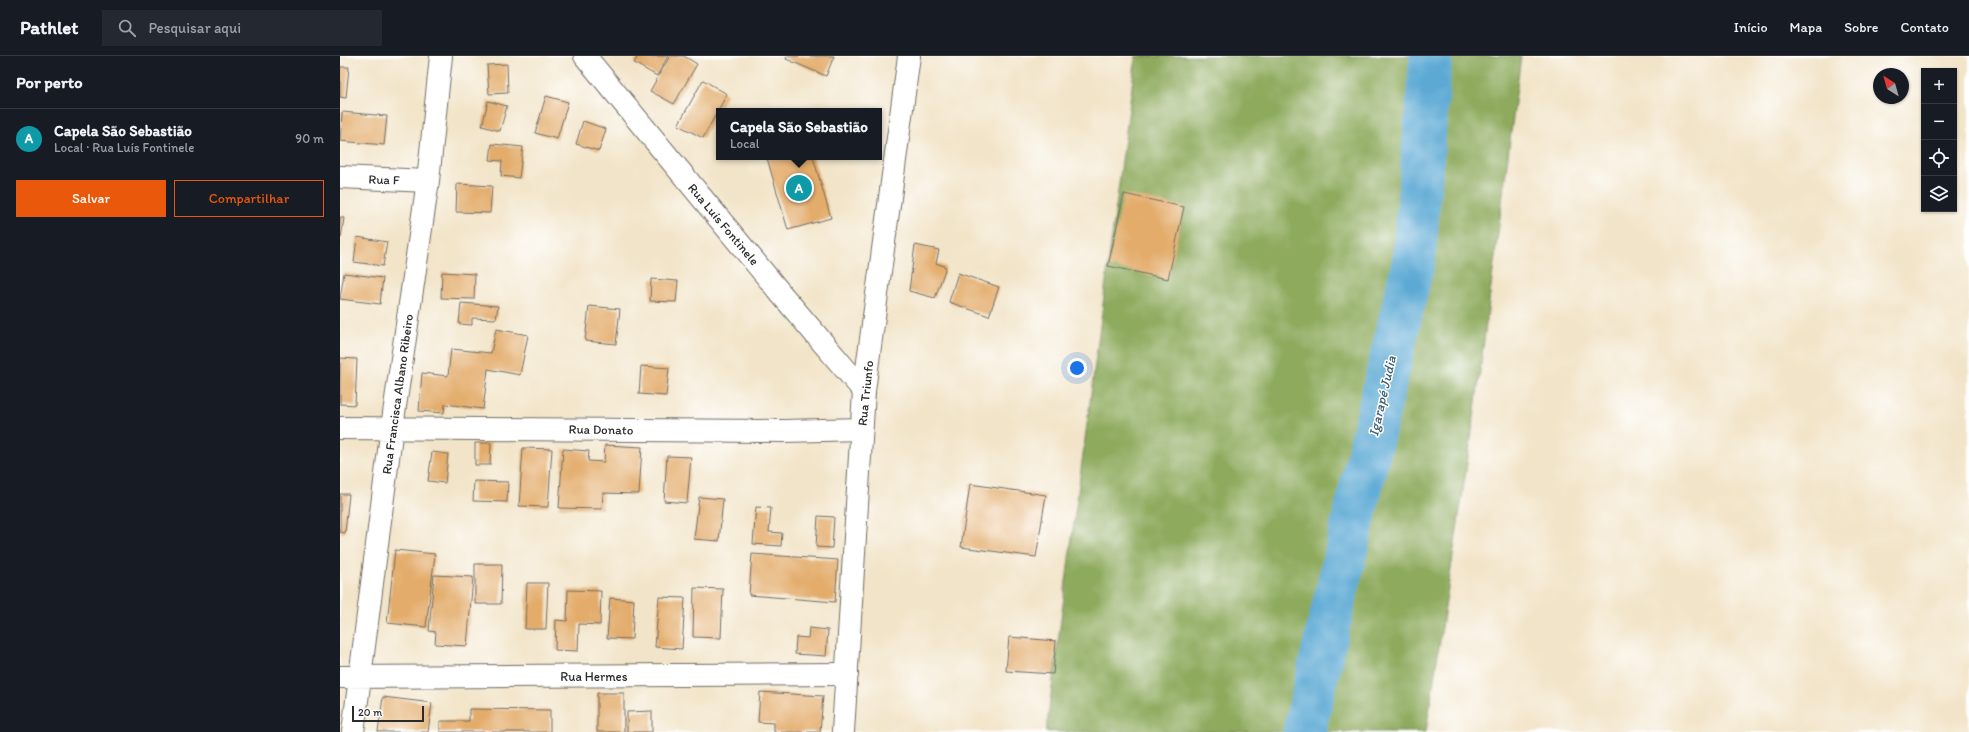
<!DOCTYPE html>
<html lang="pt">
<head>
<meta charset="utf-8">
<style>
  :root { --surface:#171b24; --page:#242831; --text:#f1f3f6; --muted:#9ea1a6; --line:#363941; --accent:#ea580c }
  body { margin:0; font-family:Itim,sans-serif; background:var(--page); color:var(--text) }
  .controls { position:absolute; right:12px; top:12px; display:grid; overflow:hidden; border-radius:0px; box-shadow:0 1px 3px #0004 }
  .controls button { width:36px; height:36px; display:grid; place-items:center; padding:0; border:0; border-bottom:1px solid var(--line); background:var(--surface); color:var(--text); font:20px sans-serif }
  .compass { position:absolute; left:1533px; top:12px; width:36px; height:36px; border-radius:50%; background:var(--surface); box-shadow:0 1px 3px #0004; rotate:323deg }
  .scale { position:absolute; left:12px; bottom:10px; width:72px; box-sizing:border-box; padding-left:4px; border:2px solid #2b2b2b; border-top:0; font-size:11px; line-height:14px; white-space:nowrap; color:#2b2b2b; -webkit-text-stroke:3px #fff; paint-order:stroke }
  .you { position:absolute; left:737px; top:312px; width:14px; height:14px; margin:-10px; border:3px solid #fff; border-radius:50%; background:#1a73e8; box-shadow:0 0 0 6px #1a73e833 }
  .badge { display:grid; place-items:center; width:26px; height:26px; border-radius:50%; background:var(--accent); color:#fff; font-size:13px; font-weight:700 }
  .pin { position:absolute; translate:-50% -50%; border:2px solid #fff; box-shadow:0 1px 4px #0006 }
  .popup { position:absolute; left:376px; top:52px; width:166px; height:52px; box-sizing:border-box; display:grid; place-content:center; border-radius:0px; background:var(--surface); filter:drop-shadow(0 1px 3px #0005); font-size:13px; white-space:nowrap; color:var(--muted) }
  .popup b { font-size:15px; color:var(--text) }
  .popup::after { content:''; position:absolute; left:50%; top:100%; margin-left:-8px; border:8px solid transparent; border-top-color:var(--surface) }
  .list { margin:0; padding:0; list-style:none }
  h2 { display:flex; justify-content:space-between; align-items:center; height:52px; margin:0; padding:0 16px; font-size:17px }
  h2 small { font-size:13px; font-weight:400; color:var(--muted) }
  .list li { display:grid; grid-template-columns:26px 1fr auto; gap:12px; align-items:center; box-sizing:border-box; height:60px; padding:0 16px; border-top:1px solid var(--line) }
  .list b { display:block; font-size:15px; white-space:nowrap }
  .list p { margin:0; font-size:13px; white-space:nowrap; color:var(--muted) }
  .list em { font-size:13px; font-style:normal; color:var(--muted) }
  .actions { display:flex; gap:8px; padding:12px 16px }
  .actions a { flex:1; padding:9px 0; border:1px solid var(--accent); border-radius:0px; text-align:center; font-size:14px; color:var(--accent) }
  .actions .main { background:var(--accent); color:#fff }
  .icon { flex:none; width:22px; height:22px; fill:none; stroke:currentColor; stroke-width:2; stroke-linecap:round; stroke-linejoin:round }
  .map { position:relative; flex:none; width:1629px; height:676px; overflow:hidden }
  header { display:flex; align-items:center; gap:24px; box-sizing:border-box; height:56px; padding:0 20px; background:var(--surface); border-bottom:1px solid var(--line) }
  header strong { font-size:19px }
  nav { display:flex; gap:22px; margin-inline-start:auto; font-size:14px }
  .search { width:280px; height:36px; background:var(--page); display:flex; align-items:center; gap:10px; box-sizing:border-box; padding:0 14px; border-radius:0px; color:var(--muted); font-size:15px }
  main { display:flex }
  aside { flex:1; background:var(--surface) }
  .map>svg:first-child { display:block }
  .forest { fill:#8eaa5d; stroke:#5c6a44 }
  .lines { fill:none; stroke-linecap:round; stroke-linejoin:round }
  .river { stroke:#5ba9d4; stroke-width:43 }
  .building { fill:#e3ac6b }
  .minor-casing { stroke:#716c62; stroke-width:24 }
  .tertiary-casing { stroke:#716c62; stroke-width:24 }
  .minor { stroke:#fff; stroke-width:22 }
  .tertiary { stroke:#fff; stroke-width:22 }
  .labels { text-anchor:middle; stroke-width:3; stroke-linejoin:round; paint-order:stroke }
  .street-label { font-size:13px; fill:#2b2b2b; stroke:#fff }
  .water-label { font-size:14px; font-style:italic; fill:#3e5d6f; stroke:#fff }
</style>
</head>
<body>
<header>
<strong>Pathlet</strong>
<div class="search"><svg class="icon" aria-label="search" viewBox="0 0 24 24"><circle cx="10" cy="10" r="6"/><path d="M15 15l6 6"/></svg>Pesquisar aqui</div>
<nav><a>Início</a><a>Mapa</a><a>Sobre</a><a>Contato</a></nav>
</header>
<main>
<aside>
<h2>Por perto<small></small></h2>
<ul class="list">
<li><span class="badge" style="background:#0f9aa8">A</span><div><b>Capela São Sebastião</b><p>Local · Rua Luís Fontinele</p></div><em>90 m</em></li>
</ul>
<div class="actions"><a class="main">Salvar</a><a>Compartilhar</a></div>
</aside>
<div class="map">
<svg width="1629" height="676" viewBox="0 0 1629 676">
  <rect width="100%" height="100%" fill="#fff"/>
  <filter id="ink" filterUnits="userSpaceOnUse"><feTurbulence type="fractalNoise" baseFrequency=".025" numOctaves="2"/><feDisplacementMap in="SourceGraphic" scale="8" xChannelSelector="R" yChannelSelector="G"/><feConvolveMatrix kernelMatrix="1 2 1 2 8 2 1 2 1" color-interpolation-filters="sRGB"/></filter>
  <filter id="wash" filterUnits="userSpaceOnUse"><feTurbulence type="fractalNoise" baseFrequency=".012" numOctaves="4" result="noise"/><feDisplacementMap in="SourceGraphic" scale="16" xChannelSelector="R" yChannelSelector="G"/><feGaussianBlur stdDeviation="0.9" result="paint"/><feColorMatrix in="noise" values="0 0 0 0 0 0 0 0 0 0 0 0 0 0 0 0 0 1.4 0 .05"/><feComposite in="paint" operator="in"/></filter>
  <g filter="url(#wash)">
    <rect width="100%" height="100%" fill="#f2e4c8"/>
    <path class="forest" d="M796,0H1181L1133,369L1086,676H706Z"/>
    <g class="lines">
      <path class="river" d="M964,676L1074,203L1091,0"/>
    </g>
    <g id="blocks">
      <path class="building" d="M298,0H328L317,20L294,7Z
        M330,0H344L357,8L334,48L310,35Z
        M447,0H494L486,20L446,3Z
        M167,8L168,37L149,38L147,9Z
        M0,11H9L6,42L0,41Z
        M363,24L387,38L363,82L338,69Z
        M206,40L228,46L217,83L195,77Z
        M148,45L167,50L160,75L142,70Z
        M2,56L47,60L44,89L0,85Z
        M243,65L266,73L259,95L236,88Z
        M152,88L183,91L179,122L161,120L162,105L150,104Z
        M432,101H473L491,162L448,174L427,102Z
        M117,128L152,130L150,157L116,156Z
        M784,138L844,151L828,223L768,210Z
        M0,161L4,162L1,182H0Z
        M17,181L47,186L43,210L14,206Z
        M575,189L599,194L596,207L606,211L595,242L569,235Z
        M102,216L135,218L134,243L101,242Z
        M4,217L43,222L40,248L0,243Z
        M618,217L659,231L649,260L609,246Z
        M311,223L338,225L336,246L310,245Z
        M121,247L158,250L156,263L132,262V269L119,268Z
        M249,250L280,253L276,288L245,285Z
        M156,273L188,279L180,319L148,313L143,353L105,348L104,357L79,355L82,317L108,320L111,293L151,297Z
        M0,302L17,303L15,349L0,348Z
        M301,310L329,312L326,340L299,338Z
        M135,387H151L150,409H135Z
        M265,389L302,391L299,438L263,437L262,453L219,452L223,393L249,395L248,405L264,406Z
        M183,392L212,393L208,451L179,450Z
        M92,396L108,398L105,427L88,425Z
        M327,400L351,401L347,447L324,445Z
        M134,425L168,426L167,446L133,445Z
        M630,428L706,439L696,501L621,491Z
        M0,438H9L5,477L0,476Z
        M359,441L383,443L379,485L354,483Z
        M416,451L431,452L429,476L442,477L441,490L413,488Z
        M478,460L494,461L492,492L476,491Z
        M55,494L95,498L86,571L47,567Z
        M412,498L498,504L495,546L409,539Z
        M135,508H162L161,548H135Z
        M94,519L133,521L127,590L95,588L96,576L89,575Z
        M187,527H208L206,573H185Z
        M354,532L383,533L381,582L353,581Z
        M228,534L261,535L260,569L239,568L238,595L215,594L216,564L227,565Z
        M319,541L345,542L342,593L315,591Z
        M270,542L294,544L292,583L267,582Z
        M469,572L488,574L486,600L455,598L456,581L468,582Z
        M669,581L716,585L713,618L666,615Z
        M420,636L483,640L480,676H434V667L418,666Z
        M257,637H284V676H257Z
        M43,641L92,647L88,676H38Z
        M129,653L210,654V676H100V665H129Z
        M312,655V676H287V656Z"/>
    </g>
  </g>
  <g filter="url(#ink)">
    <use href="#blocks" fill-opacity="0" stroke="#716c62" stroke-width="1"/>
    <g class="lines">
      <g class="minor-casing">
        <path id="minor" d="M245,0L442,239L524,335
          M0,121L88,125
          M0,372L444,375L521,373
          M0,621L507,618
          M13,676L52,371L88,125L101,0"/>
      </g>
      <g class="tertiary-casing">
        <path id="tertiary" d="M503,676L524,335L569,0"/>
      </g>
      <use href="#minor" class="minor"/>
      <use href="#tertiary" class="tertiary"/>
    </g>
  </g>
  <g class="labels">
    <g class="street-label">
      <text transform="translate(44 123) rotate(2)" y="5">Rua F</text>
      <text transform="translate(384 168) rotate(50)" y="5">Rua Luís Fontinele</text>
      <text transform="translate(525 337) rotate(-84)" y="5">Rua Triunfo</text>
      <text transform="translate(57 338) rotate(-82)" y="5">Rua Francisca Albano Ribeiro</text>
      <text transform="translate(261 373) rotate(1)" y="5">Rua Donato</text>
      <text x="254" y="625">Rua Hermes</text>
    </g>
    <g class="water-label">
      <text transform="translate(1042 340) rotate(-77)" y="5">Igarapé Judia</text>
    </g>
  </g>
</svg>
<div class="controls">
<button>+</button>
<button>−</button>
<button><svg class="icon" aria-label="locate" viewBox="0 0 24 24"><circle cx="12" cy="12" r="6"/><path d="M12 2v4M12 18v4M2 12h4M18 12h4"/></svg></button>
<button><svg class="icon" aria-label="layers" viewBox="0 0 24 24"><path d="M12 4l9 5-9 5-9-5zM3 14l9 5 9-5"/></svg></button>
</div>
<svg class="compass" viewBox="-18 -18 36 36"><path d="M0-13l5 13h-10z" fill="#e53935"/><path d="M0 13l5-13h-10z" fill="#9ea1a6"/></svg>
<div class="scale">20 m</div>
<div class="you"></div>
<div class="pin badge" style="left:459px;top:132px;background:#0f9aa8">A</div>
<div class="popup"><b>Capela São Sebastião</b>Local</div>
</div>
</main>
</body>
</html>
